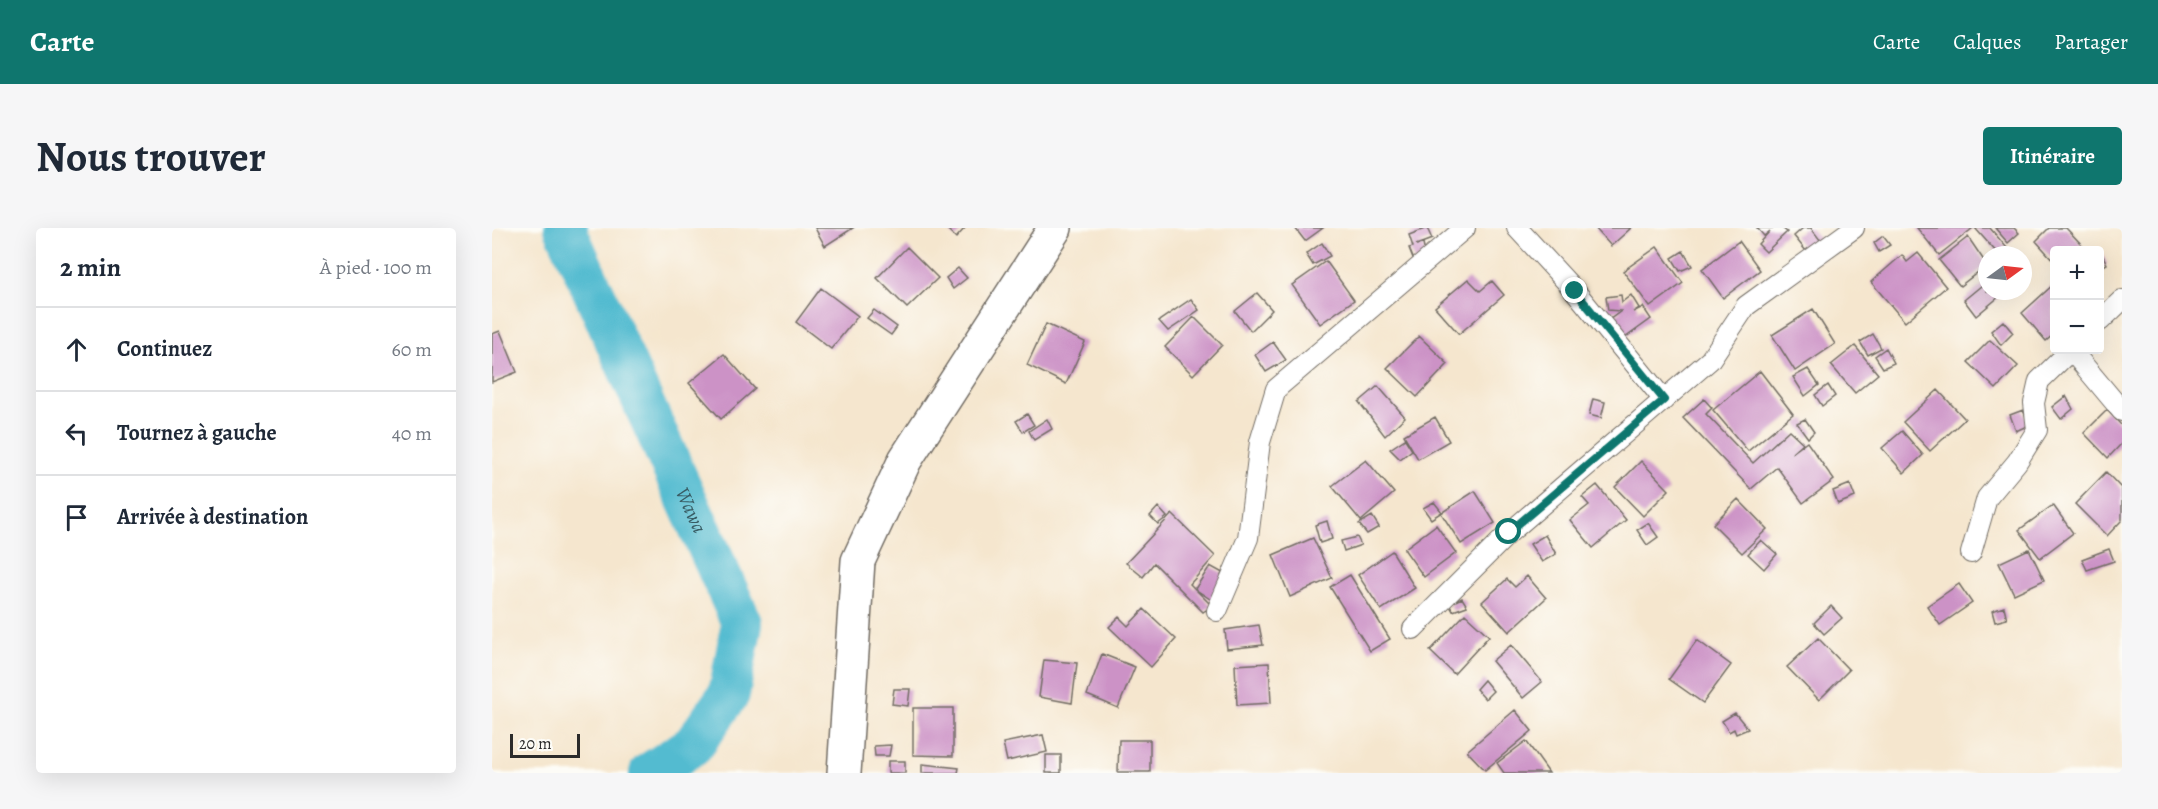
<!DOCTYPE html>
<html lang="fr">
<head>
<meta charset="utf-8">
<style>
  :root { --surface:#fff; --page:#f6f6f7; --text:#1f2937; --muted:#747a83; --line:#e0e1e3; --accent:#0f766e }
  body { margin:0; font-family:Alegreya,serif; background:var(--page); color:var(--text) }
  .controls { position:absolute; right:18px; top:18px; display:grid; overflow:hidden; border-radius:6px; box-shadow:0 6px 24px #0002 }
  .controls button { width:54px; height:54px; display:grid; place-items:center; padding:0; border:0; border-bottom:2px solid var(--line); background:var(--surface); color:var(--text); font:30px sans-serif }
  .compass { position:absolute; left:1486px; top:18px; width:54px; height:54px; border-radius:50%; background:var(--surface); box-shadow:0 6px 24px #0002; rotate:75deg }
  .scale { position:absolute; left:18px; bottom:15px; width:70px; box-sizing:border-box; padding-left:6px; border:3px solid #2b2b2b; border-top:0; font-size:16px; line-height:21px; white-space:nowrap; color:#2b2b2b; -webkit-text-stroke:4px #fdfcf7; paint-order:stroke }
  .stop { position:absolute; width:18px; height:18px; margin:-14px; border:4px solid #0f766e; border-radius:50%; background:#fff }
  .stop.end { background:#0f766e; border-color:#fff; box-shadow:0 2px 6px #0008 }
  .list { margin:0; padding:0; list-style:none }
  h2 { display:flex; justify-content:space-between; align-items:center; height:78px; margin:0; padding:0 24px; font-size:26px }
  h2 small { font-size:20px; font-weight:400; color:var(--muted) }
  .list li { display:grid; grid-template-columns:39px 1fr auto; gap:18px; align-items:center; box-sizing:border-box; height:84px; padding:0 24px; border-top:2px solid var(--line) }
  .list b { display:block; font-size:22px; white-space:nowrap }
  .list em { font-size:20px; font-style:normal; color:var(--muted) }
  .icon { flex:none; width:33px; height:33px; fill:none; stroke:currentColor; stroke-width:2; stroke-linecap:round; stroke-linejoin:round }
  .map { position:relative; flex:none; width:1630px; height:545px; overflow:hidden; border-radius:6px }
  header { display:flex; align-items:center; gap:36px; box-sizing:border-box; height:84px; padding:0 30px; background:var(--accent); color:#fff }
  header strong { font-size:28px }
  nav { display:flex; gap:33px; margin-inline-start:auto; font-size:21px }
  .intro { display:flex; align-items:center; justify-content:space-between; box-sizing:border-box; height:144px; padding:0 36px }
  h1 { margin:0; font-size:42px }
  .button { padding:15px 27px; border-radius:6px; background:var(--accent); color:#fff; font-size:21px; font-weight:700 }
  main { display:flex; gap:36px; padding:0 36px }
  aside { flex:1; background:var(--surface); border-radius:6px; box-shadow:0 6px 24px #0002 }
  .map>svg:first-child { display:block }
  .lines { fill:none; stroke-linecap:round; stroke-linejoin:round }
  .river { stroke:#52bbd0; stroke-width:42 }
  .building { fill:#cc92c6 }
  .street-casing { stroke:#726c64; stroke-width:22 }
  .highway-casing { stroke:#726c64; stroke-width:36 }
  .street { stroke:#fff; stroke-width:20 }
  .highway { stroke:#fff; stroke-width:33 }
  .route { stroke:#0f766e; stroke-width:8 }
  .labels { text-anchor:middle; stroke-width:5; stroke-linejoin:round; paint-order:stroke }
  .water-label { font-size:20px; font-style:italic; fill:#395d65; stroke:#fdfcf7 }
</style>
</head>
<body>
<header>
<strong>Carte</strong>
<nav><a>Carte</a><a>Calques</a><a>Partager</a></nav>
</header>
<div class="intro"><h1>Nous trouver</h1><a class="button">Itinéraire</a></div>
<main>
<aside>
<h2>2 min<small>À pied · 100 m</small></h2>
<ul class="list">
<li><svg class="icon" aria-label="ahead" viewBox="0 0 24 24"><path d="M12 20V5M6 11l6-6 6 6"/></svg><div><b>Continuez</b></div><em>60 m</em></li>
<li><svg class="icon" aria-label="left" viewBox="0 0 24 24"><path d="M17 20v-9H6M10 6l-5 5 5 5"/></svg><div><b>Tournez à gauche</b></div><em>40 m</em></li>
<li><svg class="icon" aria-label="arrive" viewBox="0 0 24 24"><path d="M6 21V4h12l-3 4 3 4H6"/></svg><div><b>Arrivée à destination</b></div></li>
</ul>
</aside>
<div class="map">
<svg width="1630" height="545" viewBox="0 0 1630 545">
  <rect width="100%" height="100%" fill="#fdfcf7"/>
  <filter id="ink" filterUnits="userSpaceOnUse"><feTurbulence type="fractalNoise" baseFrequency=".0167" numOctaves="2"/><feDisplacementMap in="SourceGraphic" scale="12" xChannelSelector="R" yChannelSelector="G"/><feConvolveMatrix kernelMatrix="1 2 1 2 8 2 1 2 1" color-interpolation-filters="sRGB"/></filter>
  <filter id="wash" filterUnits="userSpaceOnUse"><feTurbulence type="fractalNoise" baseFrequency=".008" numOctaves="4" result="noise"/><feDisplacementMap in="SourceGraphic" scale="24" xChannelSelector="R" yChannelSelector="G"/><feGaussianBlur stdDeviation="1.35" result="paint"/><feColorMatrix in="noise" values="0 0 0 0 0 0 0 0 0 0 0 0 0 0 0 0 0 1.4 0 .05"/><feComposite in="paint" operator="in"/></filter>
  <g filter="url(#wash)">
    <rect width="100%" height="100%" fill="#f5e6ce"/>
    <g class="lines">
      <path class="river" id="s1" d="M73,0L250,395L237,466L201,517L158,545"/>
    </g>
    <g id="blocks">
      <path class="building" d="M323,0H361L333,18Z
        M454,0H473L464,10Z
        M803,0H831L813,13Z
        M935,0L940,11L924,17L931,16L934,30L923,35L917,20L921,19L917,7Z
        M1103,0H1139L1119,18Z
        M1265,0H1290L1295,4L1274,24L1266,16L1278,3L1272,8Z
        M1311,0H1319L1332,17L1318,28L1302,8Z
        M1425,0H1481L1447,27Z
        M1483,0H1498L1515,20L1506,26Z
        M1503,0H1522L1527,5L1516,15Z
        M1557,0H1574L1590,17L1584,22H1562V33L1544,13Z
        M1391,8L1398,17L1387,24L1382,15Z
        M1476,9L1495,37L1468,58L1447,32Z
        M1247,13L1268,42L1231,70L1210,41Z
        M830,15L838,28L821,37L814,26Z
        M415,19L446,50L415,80L385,50Z
        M1165,19L1191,55L1158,79L1131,43Z
        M1191,23L1200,38L1188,43L1180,30Z
        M1426,25L1454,59L1413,94L1379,54L1410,27L1415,34Z
        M1610,26L1615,36L1608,40V28Z
        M834,33L862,72L828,96L800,57Z
        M466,40L475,50L461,61L454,50Z
        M976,51L988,63L1000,53L1012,67L967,106L943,79Z
        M1495,53V63H1514L1484,88L1472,72Z
        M1562,56V106L1554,113L1530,85Z
        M329,60L366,88L339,121L304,94Z
        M765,65L780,82L759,103L743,83Z
        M1129,67L1130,74L1139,67L1147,80L1141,84L1151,79L1159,91L1130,112L1117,92L1129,83L1116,82L1114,69Z
        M699,71L707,82L676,103L667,93Z
        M1321,81L1343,116L1303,143L1280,107Z
        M382,82L405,99L399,107L375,90Z
        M702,89L730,117L701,147L673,119Z
        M1511,93L1521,105L1509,117L1499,103Z
        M554,96L593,114L574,156L535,137Z
        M8,103L25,144L0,154V106Z
        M1381,106L1389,120L1376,127L1368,114Z
        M927,108L956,136L925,169L895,140Z
        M1498,112L1526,138L1504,161L1476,134Z
        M781,114L794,132L774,144L763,127Z
        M1363,118L1386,146L1363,165L1339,137Z
        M1394,120L1402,135L1391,140L1383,128Z
        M232,126L263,161L229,191L197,155Z
        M1316,141L1327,157L1313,168L1301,149Z
        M1268,143L1301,186L1256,223L1221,182Z
        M1336,157L1343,168L1330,178L1323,167Z
        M886,158L913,189L893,208L867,174Z
        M1446,162L1473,191L1438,223L1411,194Z
        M1574,168L1581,181L1569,191L1560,179Z
        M1101,171L1113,174L1109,190L1097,187Z
        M1212,171L1220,180L1214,186L1261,235L1297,202L1311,215L1300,225L1315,214L1342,252L1311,275L1285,239L1259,261L1191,190Z
        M1531,182L1537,197L1524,203L1518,187Z
        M1615,182L1630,198V215L1616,230L1592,205Z
        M535,186L542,197L531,204L524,193Z
        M943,189L957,213L926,231L912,207Z
        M555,191L560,201L542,212L537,203Z
        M1313,191L1322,204L1316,210L1305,195Z
        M1410,203L1431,227L1412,245L1390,220Z
        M913,211L920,222L908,231L898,221Z
        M874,232L902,265L869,293L840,258Z
        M1149,233L1177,262L1151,288L1123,259Z
        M1614,244L1630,261V292L1615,308L1583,276Z
        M1358,256L1363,269L1346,276L1341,263Z
        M1105,257L1134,292L1101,320L1078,292L1097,277L1090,269Z
        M983,263L1003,295L969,316L949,285Z
        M1246,271L1275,301L1250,325L1221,296Z
        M942,274L950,284L939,291L931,280Z
        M1561,277L1581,305L1548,330L1527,302Z
        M666,279L675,289L666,296L658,288Z
        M680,286L723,328L698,356L703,361L718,338L738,349L721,373L703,361L720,378L711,384L662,335L651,349L634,335Z
        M880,288L887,299L875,306L867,296Z
        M835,293L840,311L828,315L823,297Z
        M1156,295L1166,309L1155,317L1145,302Z
        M944,297L964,325L932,349L912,321Z
        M1053,307L1064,326L1050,334L1038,316Z
        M865,309L869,317L852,323L849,313Z
        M821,310L840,350L798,369L781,327Z
        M1269,312L1285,326L1272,341L1256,326Z
        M1537,321L1552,352L1522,366L1507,335Z
        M1617,321L1622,333L1595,342L1590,331Z
        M900,323L923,360L889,382L866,347Z
        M858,347L898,411L878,423L838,359Z
        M1035,348L1054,370L1017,404L990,374L1015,351L1023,359Z
        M1467,356L1480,375L1448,397L1435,378Z
        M970,370L975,378L961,383L957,376Z
        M1339,378L1350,390L1332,406L1322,395Z
        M1512,379L1515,391L1503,394L1500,383Z
        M652,381L684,411L659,439L617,399L627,389L636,398Z
        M973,386L997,408L962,446L938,423Z
        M767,397L771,417L735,421L733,402Z
        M1326,410L1357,442L1327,472L1295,439Z
        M1205,412L1239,437L1211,475L1177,451Z
        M1019,417L1050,454L1031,470L1000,433Z
        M610,426L643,439L626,480L595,467Z
        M552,432L585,435L580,475L547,469Z
        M777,435L779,475L745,477L743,437Z
        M992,452L1001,463L993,471L984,461Z
        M402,461H418L416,478L400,476Z
        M421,480H461V528L421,527Z
        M1023,482L1040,503L993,542L975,523Z
        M1243,485L1256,501L1244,506L1242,501L1237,504L1230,493Z
        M551,507L555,524L515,533L511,515Z
        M627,512H658V544H626Z
        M1034,513L1057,545H1012L1005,535Z
        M399,517L397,528H383L382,518Z
        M554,527H569V545H554Z
        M396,533H413V545H396Z
        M430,536L467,540L466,545H430Z"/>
    </g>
  </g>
  <g filter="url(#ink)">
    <use href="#blocks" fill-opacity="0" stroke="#726c64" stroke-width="1.5"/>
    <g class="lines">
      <g class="street-casing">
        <path id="street" d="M1025,0L1083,63L1172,172
          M1608,93L1630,72
          M1579,122L1630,183
          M1479,325L1495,270L1525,234L1545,202L1542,175L1547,153L1579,122
          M725,383L756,310L768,214L784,161L973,0
          M921,401L1017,305L1218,132L1254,78L1362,0"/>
      </g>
      <g class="highway-casing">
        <path id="highway" d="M352,545L366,333L413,232L563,0"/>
      </g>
      <use href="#street" class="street"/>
      <use href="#highway" class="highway"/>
    </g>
  </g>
  <g class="lines" filter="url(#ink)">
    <path class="route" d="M1017,304L1172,172L1083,63"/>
  </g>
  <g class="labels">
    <g class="water-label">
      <text dy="7" stroke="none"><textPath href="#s1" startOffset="309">Wawa</textPath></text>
    </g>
  </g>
</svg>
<div class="controls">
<button>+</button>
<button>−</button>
</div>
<svg class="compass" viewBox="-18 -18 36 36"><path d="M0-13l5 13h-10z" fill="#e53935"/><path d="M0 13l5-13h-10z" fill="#747a83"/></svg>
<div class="scale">20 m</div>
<div class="stop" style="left:1017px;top:304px"></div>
<div class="stop end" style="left:1083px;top:63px"></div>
</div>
</main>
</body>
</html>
